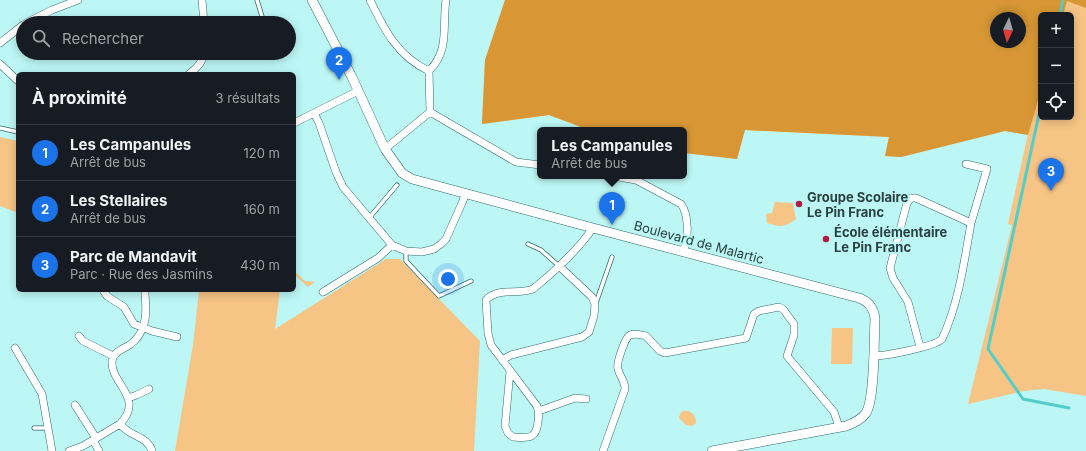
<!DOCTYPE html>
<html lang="fr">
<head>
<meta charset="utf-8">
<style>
  :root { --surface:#171b24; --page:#242831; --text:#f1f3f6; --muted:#9ea1a6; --line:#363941; --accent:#1a73e8 }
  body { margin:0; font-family:Inter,sans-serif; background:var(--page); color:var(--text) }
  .controls { position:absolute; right:12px; top:12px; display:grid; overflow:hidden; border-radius:6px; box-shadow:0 2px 10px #0003 }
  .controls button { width:36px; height:36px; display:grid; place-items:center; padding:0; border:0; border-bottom:1px solid var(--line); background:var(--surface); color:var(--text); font:20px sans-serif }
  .compass { position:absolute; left:990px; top:12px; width:36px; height:36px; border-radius:50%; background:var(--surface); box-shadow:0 2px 10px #0003; rotate:185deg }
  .you { position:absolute; left:448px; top:279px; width:14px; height:14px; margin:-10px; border:3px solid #fff; border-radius:50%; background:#1a73e8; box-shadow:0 0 0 6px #1a73e833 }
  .badge { display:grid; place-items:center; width:26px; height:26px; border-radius:50%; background:var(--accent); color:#fff; font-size:13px; font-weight:700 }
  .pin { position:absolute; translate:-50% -33px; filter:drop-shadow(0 1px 2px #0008) }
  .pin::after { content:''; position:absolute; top:21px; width:14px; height:12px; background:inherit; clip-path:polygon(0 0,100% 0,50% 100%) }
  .popup { position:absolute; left:537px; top:127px; width:150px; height:52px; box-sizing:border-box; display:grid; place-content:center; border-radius:6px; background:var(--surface); filter:drop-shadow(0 1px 3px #0005); font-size:13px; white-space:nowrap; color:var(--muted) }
  .popup b { font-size:15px; color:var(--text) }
  .popup::after { content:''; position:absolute; left:50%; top:100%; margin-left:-8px; border:8px solid transparent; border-top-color:var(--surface) }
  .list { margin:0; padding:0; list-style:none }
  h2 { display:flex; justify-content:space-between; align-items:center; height:52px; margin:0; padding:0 16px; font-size:17px }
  h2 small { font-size:13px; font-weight:400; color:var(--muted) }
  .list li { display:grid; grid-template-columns:26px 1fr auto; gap:12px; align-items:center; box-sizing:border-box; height:56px; padding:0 16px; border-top:1px solid var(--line) }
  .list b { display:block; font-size:15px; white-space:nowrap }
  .list p { margin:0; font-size:13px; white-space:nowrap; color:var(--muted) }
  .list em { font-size:13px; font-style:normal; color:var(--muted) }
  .icon { flex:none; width:22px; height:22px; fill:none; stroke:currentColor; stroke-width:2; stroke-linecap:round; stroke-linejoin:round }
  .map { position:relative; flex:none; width:1086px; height:451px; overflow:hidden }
  .search { position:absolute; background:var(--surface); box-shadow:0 2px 10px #0003; left:16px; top:16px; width:280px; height:44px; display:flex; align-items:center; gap:10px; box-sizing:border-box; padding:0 14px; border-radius:22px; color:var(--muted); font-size:15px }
  .panel { position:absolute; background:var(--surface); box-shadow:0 2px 10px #0003; left:16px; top:72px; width:280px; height:220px; border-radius:6px }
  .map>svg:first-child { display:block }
  .green { fill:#f6c484; fill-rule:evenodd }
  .forest { fill:#d89734; fill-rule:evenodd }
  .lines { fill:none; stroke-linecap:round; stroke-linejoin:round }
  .stream { stroke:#53cdca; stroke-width:3 }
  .service-casing { stroke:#326b69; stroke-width:5 }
  .minor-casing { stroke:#326b69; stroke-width:8 }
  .tertiary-casing { stroke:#326b69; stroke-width:10 }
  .service { stroke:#fff; stroke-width:3.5 }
  .minor { stroke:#fff; stroke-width:7 }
  .tertiary { stroke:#fff; stroke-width:9 }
  .poi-dot { fill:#b01d44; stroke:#bcf7f5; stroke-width:1.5 }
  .labels { text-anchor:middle; stroke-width:4; stroke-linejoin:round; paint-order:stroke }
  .poi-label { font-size:13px; font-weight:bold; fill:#28403f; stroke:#bcf7f5; text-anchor:start }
  .street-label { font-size:13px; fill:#28403f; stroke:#bcf7f5 }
</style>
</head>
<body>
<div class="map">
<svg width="1086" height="451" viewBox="0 0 1086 451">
  <rect width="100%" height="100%" fill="#bcf7f5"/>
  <path class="green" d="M505,0H1086V396L1044,389L1024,391L968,404L1012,225L1008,224L1028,134L1005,131L901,157L885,156L889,137L745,130L737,159L684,153V130H589L549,115L482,124L485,60ZM1041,15H1071V117H1041ZM996,18H1020V42H996Z
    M0,137L18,141V213L0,206Z
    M775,202L793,203L796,219C783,228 782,227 767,223L766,214L772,213Z
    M386,259H400L480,341L474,451H175L193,345L199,290H280L275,329Z
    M294,271L305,281L315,282L308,287L294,274Z
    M832,328H853L852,364H831Z
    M683,411C691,410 696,415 696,423L692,426L686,425L679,418L680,414Z"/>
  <path class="forest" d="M505,0H1086V8L1067,1L1063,15H1041V90L1028,135L1005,131L901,157L885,156L889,137L745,130L737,159L684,153V130H589L549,115L482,124L485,60ZM996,18H1020V42H996Z"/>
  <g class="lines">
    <path class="stream" d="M1060,15L1063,0
      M1041,105L988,349L1023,399L1069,408"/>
    <g class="service-casing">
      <path id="service" d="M257,0L264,23
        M0,128L18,132
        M369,218L397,185
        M528,244L541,250L559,266
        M406,251V261L439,296L471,281
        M596,303L612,257
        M34,428H48"/>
    </g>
    <g class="minor-casing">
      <path id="minor" d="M202,0L204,23
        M370,0C384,29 397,56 429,71L430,112L516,162L540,165
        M26,23L52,10L78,0
        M0,43L23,25
        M0,64L18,81
        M429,71C450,50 442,27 446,0
        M189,74C196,69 203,62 204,53
        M314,113L319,123L336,172L343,187L392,245L406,251L422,252L434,249L441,244L446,239L462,203L466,193
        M294,123L358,91
        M385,149L430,112
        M966,164L987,169L971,223
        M613,176L636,180L681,204C689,215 689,238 683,251
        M103,290L107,296L124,307L134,324L152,331L177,337
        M323,292L378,258L392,245
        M79,336L83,341L113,356
        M15,348L42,394L52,451
        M873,356C885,356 934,347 942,339C959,303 964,262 971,223L916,198H911L907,203L890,268L893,278L908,302L920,347
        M502,360L511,355L582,337L589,332L594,316L595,304L592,297L559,266
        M510,371L505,426L508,433L513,437C528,438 536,440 538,422C539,416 539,412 537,406L491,345L488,333L486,300C498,287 518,295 533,289C554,272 577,251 593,228
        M128,398L137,395L149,389
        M75,405L96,438
        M539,411L575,398L586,399
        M120,424C128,436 148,436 152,451
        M93,440L99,451
        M69,451L83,446L120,424C145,398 111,384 112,362C112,352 124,349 131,344C136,340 141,333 143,327C148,315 145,302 145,290
        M603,451L625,389C625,381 620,377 618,369C616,364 625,337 630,335C635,333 641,335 646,336L660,351L665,353L746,338L754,314L759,311L779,307L783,309L794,324V335L787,356L834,412L839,427"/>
    </g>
    <g class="tertiary-casing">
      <path id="tertiary" d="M312,0L351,75L385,149L402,173L412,179L593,228L859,298C869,302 873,307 875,318C874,338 875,399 866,413C861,420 854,423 846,426L712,451"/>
    </g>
    <use href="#service" class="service"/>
    <use href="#minor" class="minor"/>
    <use href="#tertiary" class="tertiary"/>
  </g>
  <g class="poi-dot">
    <circle cx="799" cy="204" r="4"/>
    <circle cx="826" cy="239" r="4"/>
  </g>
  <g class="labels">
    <g class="poi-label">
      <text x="807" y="202">Groupe Scolaire<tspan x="807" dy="15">Le Pin Franc</tspan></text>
      <text x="834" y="237">École élémentaire<tspan x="834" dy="15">Le Pin Franc</tspan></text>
    </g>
    <g class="street-label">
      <text transform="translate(699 242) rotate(15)" y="5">Boulevard de Malartic</text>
    </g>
  </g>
</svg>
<div class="controls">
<button>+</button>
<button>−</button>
<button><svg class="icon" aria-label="locate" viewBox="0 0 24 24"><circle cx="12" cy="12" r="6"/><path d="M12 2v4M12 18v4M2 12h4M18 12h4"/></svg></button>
</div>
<svg class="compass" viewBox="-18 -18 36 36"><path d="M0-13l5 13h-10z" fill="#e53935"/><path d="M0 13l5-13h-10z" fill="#9ea1a6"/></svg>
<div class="you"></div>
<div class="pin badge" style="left:612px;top:225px">1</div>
<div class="popup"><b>Les Campanules</b>Arrêt de bus</div>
<div class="pin badge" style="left:339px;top:80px">2</div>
<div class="pin badge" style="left:1051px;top:191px">3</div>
<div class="search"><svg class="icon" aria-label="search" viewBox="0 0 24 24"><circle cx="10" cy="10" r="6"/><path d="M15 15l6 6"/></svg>Rechercher</div>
<section class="panel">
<h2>À proximité<small>3 résultats</small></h2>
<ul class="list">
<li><span class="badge">1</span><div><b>Les Campanules</b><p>Arrêt de bus</p></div><em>120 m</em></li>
<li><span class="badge">2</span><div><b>Les Stellaires</b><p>Arrêt de bus</p></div><em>160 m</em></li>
<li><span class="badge">3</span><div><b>Parc de Mandavit</b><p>Parc · Rue des Jasmins</p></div><em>430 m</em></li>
</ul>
</section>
</div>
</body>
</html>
